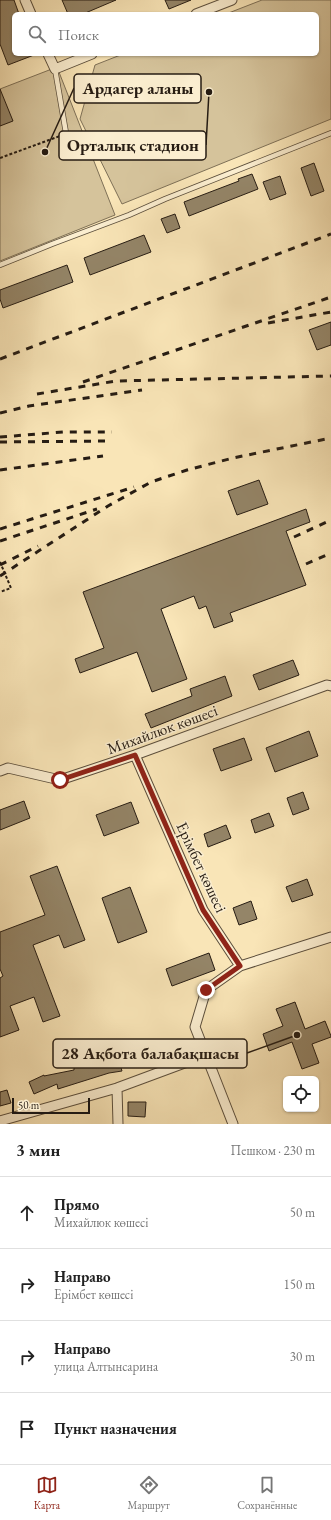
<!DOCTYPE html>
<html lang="ru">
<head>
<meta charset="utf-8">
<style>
  :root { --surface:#fff; --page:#f2f2f2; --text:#222; --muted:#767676; --line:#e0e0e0; --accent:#8f2418 }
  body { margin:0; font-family:"EB Garamond",serif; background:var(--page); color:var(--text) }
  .controls { position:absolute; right:12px; bottom:12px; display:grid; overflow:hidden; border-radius:6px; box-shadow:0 1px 3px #0004 }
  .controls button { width:36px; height:36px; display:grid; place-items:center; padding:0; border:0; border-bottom:1px solid var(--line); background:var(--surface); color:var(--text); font:20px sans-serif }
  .scale { position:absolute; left:12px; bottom:10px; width:78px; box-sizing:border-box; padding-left:4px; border:2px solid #261c13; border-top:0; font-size:11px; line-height:14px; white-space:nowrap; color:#261c13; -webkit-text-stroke:3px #fbeed0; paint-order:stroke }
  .stop { position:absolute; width:12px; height:12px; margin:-9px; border:3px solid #8f2418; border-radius:50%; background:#fff }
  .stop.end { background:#8f2418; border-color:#fff; box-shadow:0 1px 4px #0008 }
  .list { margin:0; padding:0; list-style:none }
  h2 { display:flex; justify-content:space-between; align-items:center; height:52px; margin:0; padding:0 16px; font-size:17px }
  h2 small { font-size:13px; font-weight:400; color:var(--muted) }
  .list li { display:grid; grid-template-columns:26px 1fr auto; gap:12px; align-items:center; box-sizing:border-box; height:72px; padding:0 16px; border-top:1px solid var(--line) }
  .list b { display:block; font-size:15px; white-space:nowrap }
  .list p { margin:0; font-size:13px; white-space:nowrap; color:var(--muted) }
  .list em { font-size:13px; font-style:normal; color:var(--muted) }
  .icon { flex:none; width:22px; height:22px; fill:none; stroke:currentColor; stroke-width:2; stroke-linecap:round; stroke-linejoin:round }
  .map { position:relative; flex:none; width:331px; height:1124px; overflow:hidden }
  .search { position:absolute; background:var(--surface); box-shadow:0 1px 3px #0004; left:12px; right:12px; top:12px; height:44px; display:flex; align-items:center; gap:10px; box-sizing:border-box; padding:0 14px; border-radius:6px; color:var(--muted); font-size:15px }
  .sheet { height:340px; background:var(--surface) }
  nav { display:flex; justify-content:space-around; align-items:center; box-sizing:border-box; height:56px; border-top:1px solid var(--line); background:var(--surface); font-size:11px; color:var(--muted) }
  nav a { display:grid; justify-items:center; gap:2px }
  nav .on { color:var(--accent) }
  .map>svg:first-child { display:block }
  .green { fill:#d5c39b; stroke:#7e7057 }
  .building { fill:#948568; stroke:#261c13 }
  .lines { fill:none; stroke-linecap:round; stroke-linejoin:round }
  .lane-casing { stroke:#5b4e3c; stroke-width:6 }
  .street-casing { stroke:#5b4e3c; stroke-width:11 }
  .path { stroke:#261c13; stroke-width:2; stroke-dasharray:3 2; stroke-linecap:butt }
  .lane { stroke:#fbeed0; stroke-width:4.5 }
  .street { stroke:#fbeed0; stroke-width:9 }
  .rail { stroke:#261c13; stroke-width:3; stroke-dasharray:7 7; stroke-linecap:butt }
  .path-bridge { stroke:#261c13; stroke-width:2; stroke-dasharray:3 2; stroke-linecap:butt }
  .route { stroke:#8f2418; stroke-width:5 }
  .labels { text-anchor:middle; stroke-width:3; stroke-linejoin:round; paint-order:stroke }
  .street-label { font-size:16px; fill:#261c13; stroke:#fbeed0 }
  .leader { fill:none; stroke:#261c13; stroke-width:1.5 }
  .callout-dot { fill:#261c13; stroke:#fbeed0; stroke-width:1.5 }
  .callout { fill:#fbeed0; stroke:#261c13; stroke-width:1.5 }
  .callout-label { font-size:17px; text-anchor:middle; font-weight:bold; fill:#261c13 }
</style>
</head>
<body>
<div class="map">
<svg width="331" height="1124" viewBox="0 0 331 1124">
  <rect width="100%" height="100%" fill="#f9e5b7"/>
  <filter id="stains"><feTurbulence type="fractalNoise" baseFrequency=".005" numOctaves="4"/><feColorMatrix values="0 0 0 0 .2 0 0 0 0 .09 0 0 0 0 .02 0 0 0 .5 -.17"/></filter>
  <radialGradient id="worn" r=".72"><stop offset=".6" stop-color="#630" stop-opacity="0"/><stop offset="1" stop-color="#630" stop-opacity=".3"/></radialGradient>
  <path class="green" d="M262,0H331V119L122,204L80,119L95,65L123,54H317V14H226Z
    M57,67L115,215L0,261V89Z"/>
  <path class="building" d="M0,0H14L19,14H14V54L34,55L8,65L0,44Z
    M62,0H116L83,14H68Z
    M165,0H191L169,9Z
    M0,89L13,121L0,126Z
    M314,163L324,191L311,196L301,168Z
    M252,174L258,189L189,216L184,202L239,181L238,179Z
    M280,176L286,194L270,200L263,182Z
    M175,214L180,228L167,233L161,219Z
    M144,235L151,252L90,275L84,258Z
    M67,265L73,282L3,308L0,299V290Z
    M331,322V345L317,350L309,330Z
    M259,480L268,504L237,515L228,491Z
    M306,509L310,522L286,531L306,585L230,613L233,621L214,628L206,606L199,609L194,596L161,609L187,679L152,692L137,652L80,673L75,659L104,648L83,592Z
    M293,660L299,675L259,690L253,675Z
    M225,676L232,696L151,728L145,714L192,696L190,689Z
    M309,731L318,756L275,772L266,748Z
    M244,738L252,760L221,771L213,749Z
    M303,792L309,809L293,815L287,798Z
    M24,801L30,818L0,830V810Z
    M131,802L139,823L104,836L96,815Z
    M269,813L274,826L255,833L251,820Z
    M226,825L231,838L208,847L204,834Z
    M57,866L85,940L64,948L59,935L33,945L60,1016L43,1022L34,997L10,1006L19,1030L0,1037V978L3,976L0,969V932L45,915L30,876Z
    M307,879L313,895L292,902L286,887Z
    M130,887L147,932L118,943L102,898Z
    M251,901L257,919L239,925L233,908Z
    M209,953L215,970L172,986L166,969Z
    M295,1002L305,1029L325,1021L331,1036V1037L312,1044L319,1063L302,1069L292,1042L269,1051L263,1034L283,1026L276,1009Z
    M117,1055L122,1071L109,1073L58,1089L57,1084L34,1094L29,1082L44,1075V1076L74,1070V1068Z
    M7,1090L11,1103L0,1106V1092Z
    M128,1102H146L145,1117L128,1116Z"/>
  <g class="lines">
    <g class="lane-casing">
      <path id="lane" d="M55,69L66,133
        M0,265L52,244L129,215L165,199L331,133"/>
    </g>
    <g class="street-casing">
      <path id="street" d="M25,0L31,14
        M196,14L232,0
        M48,54L55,69L92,54
        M135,755L203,910L240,966L331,937
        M0,771L8,768L60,780L135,755L327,685L331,686
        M117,1088L118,1124
        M0,1121L117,1088L206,1055
        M233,1124L195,1027L206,990L240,966"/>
    </g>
    <path class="path" d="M0,158L60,136"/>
    <use href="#lane" class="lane"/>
    <use href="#street" class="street"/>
    <path class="rail" d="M268,323L331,312
      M0,359L331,234
      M83,382L331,297
      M37,394L116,381L331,376
      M0,413L29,406L142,390
      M0,437L63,432H112
      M0,442L105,441
      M0,470L103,456
      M0,529L134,487
      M294,537L331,520
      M0,541L97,509
      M306,564L331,553
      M0,565L38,546
      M0,576L108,506L151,482L187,470L233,458L331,438"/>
    <path class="path-bridge" d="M0,562L11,588L0,592"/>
  </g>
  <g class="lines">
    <path class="route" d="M60,780L135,755L203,910L240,966L206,990"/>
  </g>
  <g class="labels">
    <g class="street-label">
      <text transform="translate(162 729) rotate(-20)" y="6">Михайлюк көшесі</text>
      <text transform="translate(202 867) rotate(65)" y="6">Ерімбет көшесі</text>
    </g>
  </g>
  <path class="leader" d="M45 152L74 88M209 92L206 145M297 1035L247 1053"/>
  <g class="callout-dot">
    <circle cx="45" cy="152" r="4"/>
    <circle cx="209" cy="92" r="4"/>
    <circle cx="297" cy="1035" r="4"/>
  </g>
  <g class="callout">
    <rect x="74" y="74" width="127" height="29" rx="4"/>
    <rect x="59" y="131" width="147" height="29" rx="4"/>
    <rect x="53" y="1039" width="194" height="29" rx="4"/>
  </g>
  <g class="callout-label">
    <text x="138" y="94">Ардагер аланы</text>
    <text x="133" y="151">Орталық стадион</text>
    <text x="150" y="1059">28 Ақбота балабақшасы</text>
  </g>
  <rect width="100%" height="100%" filter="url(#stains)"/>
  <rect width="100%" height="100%" fill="url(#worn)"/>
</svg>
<div class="controls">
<button><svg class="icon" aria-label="locate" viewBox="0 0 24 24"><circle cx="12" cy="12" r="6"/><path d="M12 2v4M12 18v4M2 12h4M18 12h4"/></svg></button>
</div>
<div class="scale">50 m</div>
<div class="stop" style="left:60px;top:780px"></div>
<div class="stop end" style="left:206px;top:990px"></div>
<div class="search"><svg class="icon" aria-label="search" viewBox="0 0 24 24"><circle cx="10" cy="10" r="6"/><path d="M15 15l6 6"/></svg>Поиск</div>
</div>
<section class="sheet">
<h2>3 мин<small>Пешком · 230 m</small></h2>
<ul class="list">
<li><svg class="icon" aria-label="ahead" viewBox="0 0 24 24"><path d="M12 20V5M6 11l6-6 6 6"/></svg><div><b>Прямо</b><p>Михайлюк көшесі</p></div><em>50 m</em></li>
<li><svg class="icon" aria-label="right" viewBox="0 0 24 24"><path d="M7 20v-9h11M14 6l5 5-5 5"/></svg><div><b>Направо</b><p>Ерімбет көшесі</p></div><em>150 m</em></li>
<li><svg class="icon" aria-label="right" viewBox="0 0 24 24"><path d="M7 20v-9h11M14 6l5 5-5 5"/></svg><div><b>Направо</b><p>улица Алтынсарина</p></div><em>30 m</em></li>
<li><svg class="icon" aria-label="arrive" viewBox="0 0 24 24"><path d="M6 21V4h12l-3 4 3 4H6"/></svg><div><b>Пункт назначения</b></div></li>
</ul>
</section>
<nav>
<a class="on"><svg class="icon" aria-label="map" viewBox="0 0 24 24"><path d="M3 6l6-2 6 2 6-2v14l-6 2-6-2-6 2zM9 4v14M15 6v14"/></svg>Карта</a>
<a><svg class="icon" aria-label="directions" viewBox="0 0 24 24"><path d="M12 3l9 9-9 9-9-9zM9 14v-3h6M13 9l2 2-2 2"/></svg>Маршрут</a>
<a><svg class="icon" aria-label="saved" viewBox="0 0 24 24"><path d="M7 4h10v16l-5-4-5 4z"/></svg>Сохранённые</a>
</nav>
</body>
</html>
